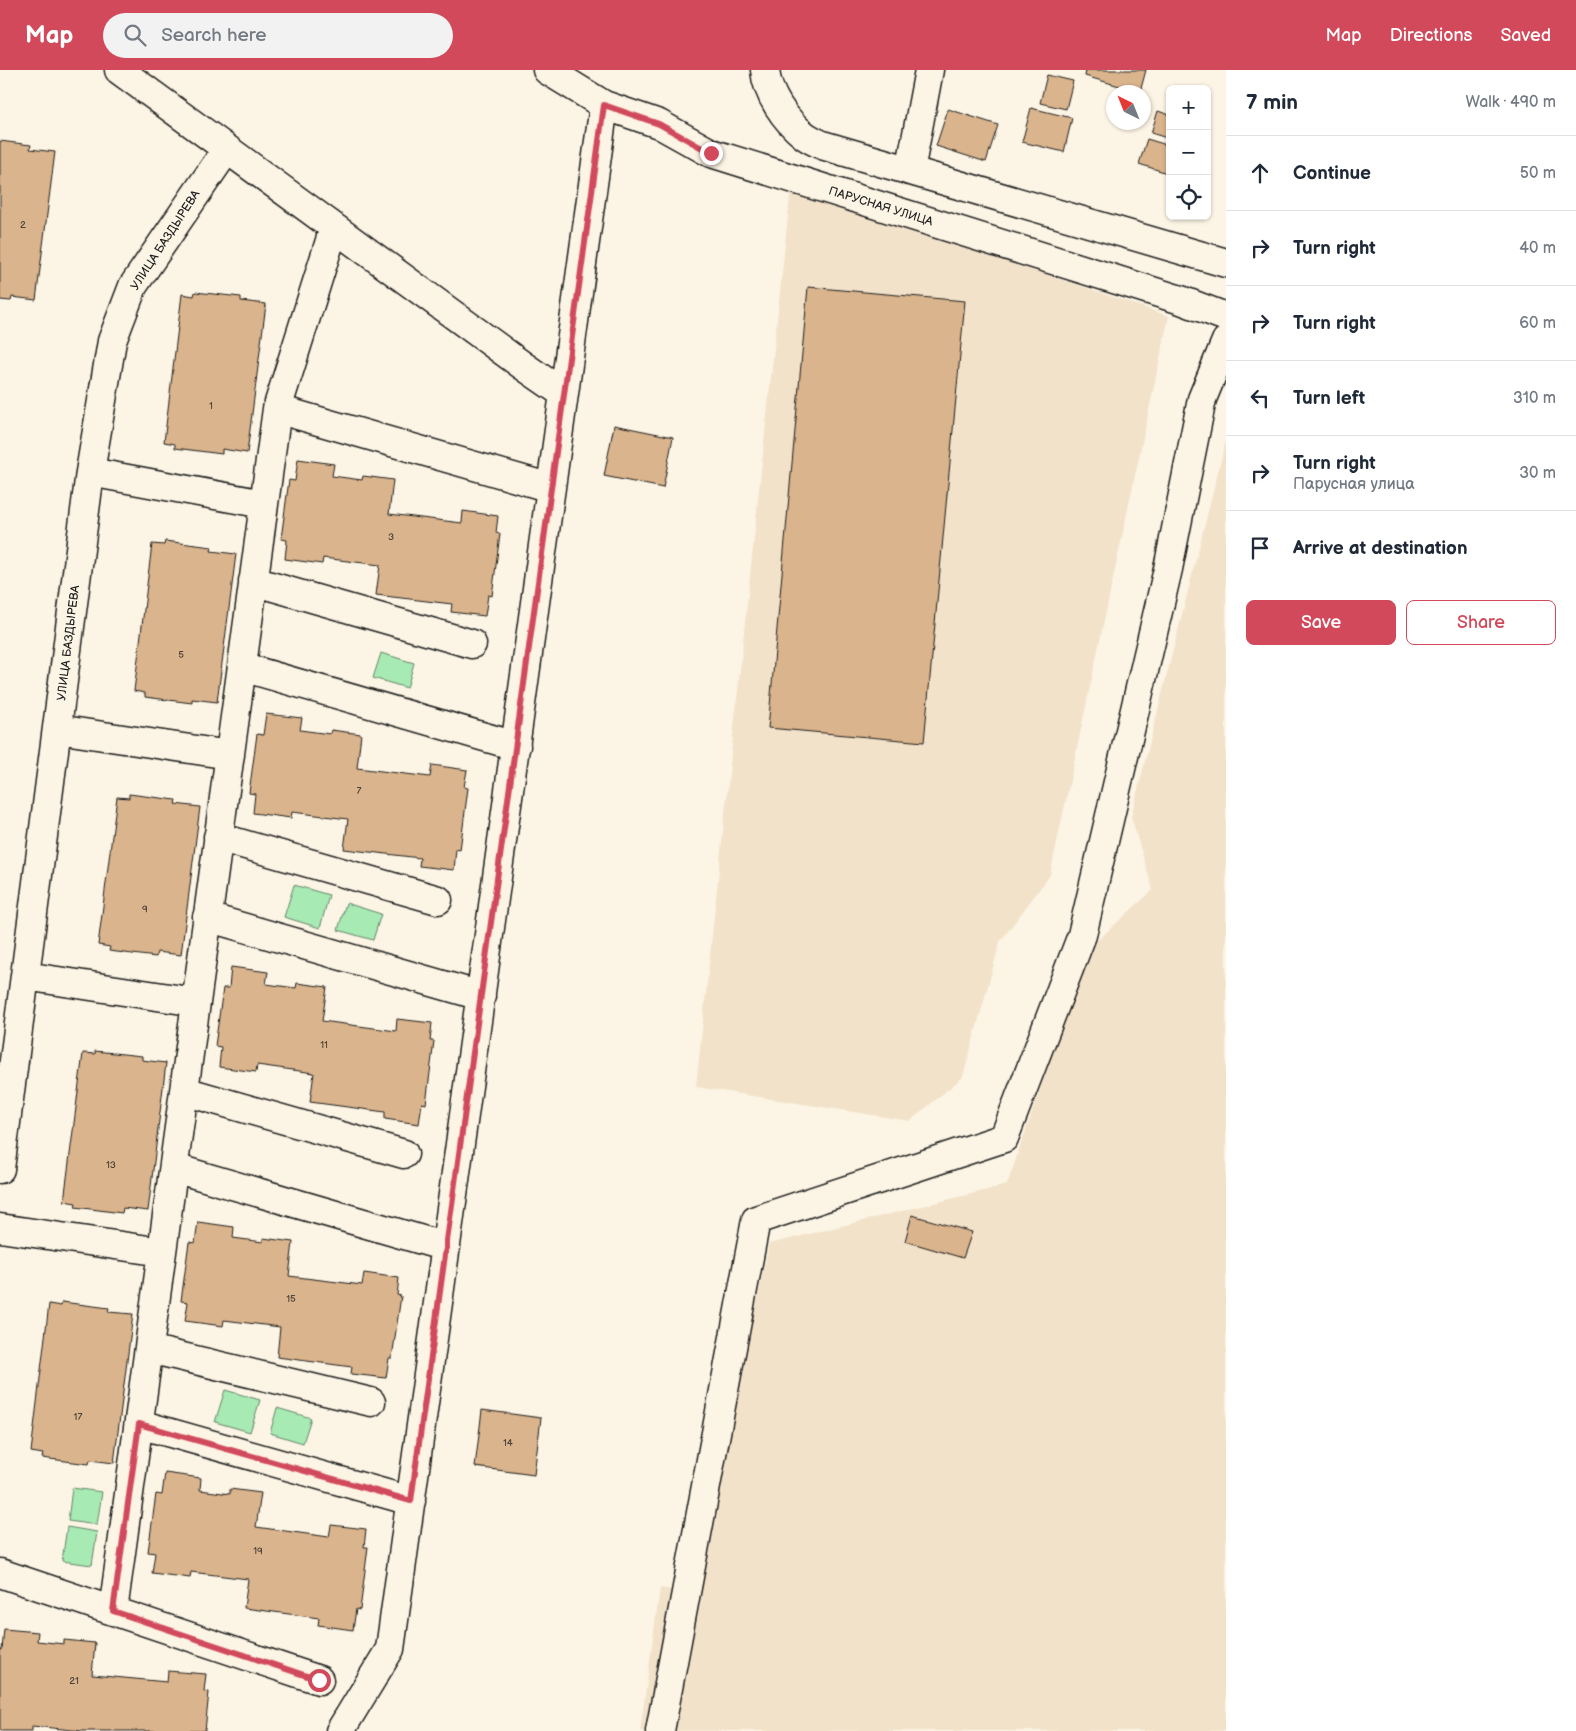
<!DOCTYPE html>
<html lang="en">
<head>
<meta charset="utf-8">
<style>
  :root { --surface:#fff; --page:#f2f2f3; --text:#1f2937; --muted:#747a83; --line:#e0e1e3; --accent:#d1495b }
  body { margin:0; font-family:"Balsamiq Sans",sans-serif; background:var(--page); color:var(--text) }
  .controls { position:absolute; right:15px; top:15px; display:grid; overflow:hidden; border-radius:8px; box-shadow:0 1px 4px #0004 }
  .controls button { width:45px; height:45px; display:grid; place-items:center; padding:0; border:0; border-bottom:1px solid var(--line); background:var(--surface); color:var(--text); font:25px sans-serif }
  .compass { position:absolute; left:1106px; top:15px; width:45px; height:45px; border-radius:50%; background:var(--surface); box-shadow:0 1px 4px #0004; rotate:317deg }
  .stop { position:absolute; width:15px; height:15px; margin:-11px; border:4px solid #d1495b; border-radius:50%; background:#fff }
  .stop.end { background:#d1495b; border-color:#fff; box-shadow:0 1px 5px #0008 }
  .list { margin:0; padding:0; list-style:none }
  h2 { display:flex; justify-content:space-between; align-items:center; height:65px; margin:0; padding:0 20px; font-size:21px }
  h2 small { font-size:16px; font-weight:400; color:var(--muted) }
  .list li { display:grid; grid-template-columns:32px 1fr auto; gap:15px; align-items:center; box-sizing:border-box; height:75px; padding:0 20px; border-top:1px solid var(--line) }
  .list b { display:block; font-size:19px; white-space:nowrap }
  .list p { margin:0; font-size:16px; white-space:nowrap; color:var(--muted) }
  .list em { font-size:16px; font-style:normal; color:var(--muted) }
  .actions { display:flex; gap:10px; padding:15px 20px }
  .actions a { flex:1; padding:11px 0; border:1px solid var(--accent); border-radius:8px; text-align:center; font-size:18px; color:var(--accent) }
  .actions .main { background:var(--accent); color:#fff }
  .icon { flex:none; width:28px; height:28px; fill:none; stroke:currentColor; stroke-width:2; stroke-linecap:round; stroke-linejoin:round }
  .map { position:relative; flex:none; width:1226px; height:1661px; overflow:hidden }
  header { display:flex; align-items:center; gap:30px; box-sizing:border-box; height:70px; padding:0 25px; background:var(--accent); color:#fff }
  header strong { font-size:24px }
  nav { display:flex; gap:28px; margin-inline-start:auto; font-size:18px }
  .search { width:350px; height:45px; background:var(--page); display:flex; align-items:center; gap:12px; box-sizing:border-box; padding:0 18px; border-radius:28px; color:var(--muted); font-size:19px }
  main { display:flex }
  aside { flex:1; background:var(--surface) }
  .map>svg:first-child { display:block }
  .built { fill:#f2e2ca }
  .green { fill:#a8eab3; stroke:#628368 }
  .building { fill:#dab48c; stroke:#1c1c1c }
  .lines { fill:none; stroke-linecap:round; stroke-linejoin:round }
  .minor-casing { stroke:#1c1c1c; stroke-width:31 }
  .minor { stroke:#fcf5e5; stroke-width:28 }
  .route { stroke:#d1495b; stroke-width:6 }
  .labels { text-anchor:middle; stroke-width:4; stroke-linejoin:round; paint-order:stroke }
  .number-label { font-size:10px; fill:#4c4238 }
  .street-label { font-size:12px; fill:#1c1c1c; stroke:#fcf5e5 }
</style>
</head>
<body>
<header>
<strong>Map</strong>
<div class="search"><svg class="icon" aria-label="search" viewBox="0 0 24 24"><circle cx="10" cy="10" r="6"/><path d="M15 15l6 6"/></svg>Search here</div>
<nav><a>Map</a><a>Directions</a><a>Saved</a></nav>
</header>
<main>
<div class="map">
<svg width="1226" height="1661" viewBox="0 0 1226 1661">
  <rect width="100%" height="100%" fill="#fcf5e5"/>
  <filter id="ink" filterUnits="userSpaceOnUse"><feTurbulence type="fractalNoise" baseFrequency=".02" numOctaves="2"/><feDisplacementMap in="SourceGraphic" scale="10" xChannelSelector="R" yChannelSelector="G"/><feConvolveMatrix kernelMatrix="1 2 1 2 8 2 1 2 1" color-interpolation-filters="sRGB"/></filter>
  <g filter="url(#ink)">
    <path class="built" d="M791,117L1169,246L1050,805L1000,872L963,1007L910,1051L696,1017Z
      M1226,370V1661H640L660,1518L695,1524L769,1174L1007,1115L1088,879L1153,820L1131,747Z"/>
    <path class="green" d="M381,583L414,593L407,618L373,608Z
      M294,815L329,825L320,858L284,847Z
      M346,833L381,844L373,870L338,860Z
      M225,1320L260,1330L250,1362L215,1352Z
      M277,1338L311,1348L303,1373L270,1363Z
      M72,1418L102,1422L97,1455L68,1451Z
      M67,1457L97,1462L92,1495L62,1491Z"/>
    <path class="building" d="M1086,0H1146L1140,22L1085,6Z
      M1047,5L1073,11L1066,39L1040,33Z
      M1031,38L1072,48L1064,82L1022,72Z
      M948,39L998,55L986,92L936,76Z
      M1158,41L1170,45V69L1151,63Z
      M1147,69L1170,76V93L1167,103L1139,94Z
      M0,71L31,75L30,79L55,82L36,230L12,227L11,231L0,230Z
      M808,217L965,231L924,672L768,658Z
      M195,222L241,227V231L266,234L247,383L222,379V384L175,378V374L164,372L182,224L194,226Z
      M614,355L673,367L663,418L604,406Z
      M298,389L334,394L332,406L362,410L363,406L393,410L389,444L462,453L463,441L498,446L496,463L500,464L492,526L488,525L485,546L451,542L452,534L376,525L380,495L323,488L322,494L285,489L287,470L281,469L289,410L295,411Z
      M165,471L212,477L211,481L236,484L217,632L192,629V633L145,627V623L134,621L152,474L164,475Z
      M266,644L302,648L300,660L330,664L331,660L361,664L357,698L430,707L432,695L467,700L464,717L468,718L460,780L456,779L454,800L419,796L420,788L344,779L348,749L292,742L291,748L253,743L255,724L249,723L257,664L263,665Z
      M129,724L176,730L175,734L200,737L181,885L157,882L156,887L109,881L110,877L98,875L117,727L129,728Z
      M231,897L268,902L266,914L296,918L297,913L327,917L322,951L396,961L397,949L432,953L430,971H434L426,1034L422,1033L419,1054L385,1049V1042L310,1032L314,1003L257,995L256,1002L219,997L221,977L215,976L223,918H229Z
      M95,981L142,986V990L166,993L148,1141L123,1138L122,1143L75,1137L76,1133L64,1131L83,983L95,984Z
      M912,1145L972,1162L963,1188L905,1171Z
      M198,1152L234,1157L233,1168L263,1172V1168L293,1172L289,1206L362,1215L364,1203L399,1208L397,1225L401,1226L392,1288H389L386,1308L351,1304L352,1297L277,1287L280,1257L224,1250L223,1256L185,1251L188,1232L181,1231L189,1172L195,1173Z
      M62,1232L109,1238L108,1242L133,1244L114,1393L90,1390L89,1394L42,1388L43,1384L31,1382L49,1234L61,1236Z
      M482,1340L541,1348L534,1405L475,1397Z
      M165,1403L201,1408L200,1420L230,1424V1419L261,1423L256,1457L329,1467L331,1455L366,1459L364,1477H368L360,1540L356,1539L353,1560L318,1555L319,1548L244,1538L248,1509L191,1502L190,1508L152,1503L155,1483L148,1482L156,1424L162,1425Z
      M4,1559L38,1562L37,1571L64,1574V1570L95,1573L92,1605L167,1612L168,1601L206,1604L204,1621L209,1622L205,1661H83L32,1656V1661H0V1580H2Z"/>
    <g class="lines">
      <g class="minor-casing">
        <path id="minor" d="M119,0L522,295L564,324
          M547,0L604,35L659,54L711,83L1181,230L1226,247
          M765,0C767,24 785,50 804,65C809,69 816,72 822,75L1226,193
          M910,101L929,0
          M277,339L551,418
          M90,402L264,434
          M253,511L472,574
          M242,597L516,676
          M57,659L230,685
          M218,767L438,830
          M207,847L481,926
          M25,906L196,932
          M184,1021L404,1084
          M174,1098L446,1177
          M0,1099L90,402L112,271L133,216L227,79
          M0,1158L162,1182
          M149,1279L371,1332
          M139,1354L411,1431
          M0,1503L319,1610
          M113,1541L277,339L334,158
          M340,1661L390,1579L604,35
          M660,1661L756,1150L1004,1068L1082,865L1168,499L1202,329L1226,271"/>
      </g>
      <use href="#minor" class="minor"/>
    </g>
  </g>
  <g class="lines" filter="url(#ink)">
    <path class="route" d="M319,1610L113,1541L139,1354L411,1431L604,35L659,54L711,83"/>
  </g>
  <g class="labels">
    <g class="number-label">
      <text x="23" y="158">2</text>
      <text x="211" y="339">1</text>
      <text x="391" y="470">3</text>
      <text x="181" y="588">5</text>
      <text x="359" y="724">7</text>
      <text x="145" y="842">9</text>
      <text x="324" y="978">11</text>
      <text x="111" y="1098">13</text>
      <text x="291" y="1232">15</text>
      <text x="78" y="1350">17</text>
      <text x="508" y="1376">14</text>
      <text x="258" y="1484">19</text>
      <text x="74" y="1614">21</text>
    </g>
    <g class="street-label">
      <text transform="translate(881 136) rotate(17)" y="4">ПАРУСНАЯ УЛИЦА</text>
      <text transform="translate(165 170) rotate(-57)" y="4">УЛИЦА БАЗДЫРЕВА</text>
      <text transform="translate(68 573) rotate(-83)" y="4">УЛИЦА БАЗДЫРЕВА</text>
    </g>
  </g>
</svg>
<div class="controls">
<button>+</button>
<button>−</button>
<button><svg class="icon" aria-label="locate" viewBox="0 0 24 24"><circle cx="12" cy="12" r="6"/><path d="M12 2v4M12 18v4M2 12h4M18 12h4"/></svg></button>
</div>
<svg class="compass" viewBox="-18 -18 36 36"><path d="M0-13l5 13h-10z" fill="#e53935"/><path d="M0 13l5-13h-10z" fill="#747a83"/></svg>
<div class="stop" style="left:319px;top:1610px"></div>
<div class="stop end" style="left:711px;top:83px"></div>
</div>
<aside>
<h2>7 min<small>Walk · 490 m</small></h2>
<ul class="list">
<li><svg class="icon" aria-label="ahead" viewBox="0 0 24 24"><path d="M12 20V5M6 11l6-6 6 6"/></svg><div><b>Continue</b></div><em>50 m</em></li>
<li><svg class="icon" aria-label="right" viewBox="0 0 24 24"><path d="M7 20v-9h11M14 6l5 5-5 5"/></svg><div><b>Turn right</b></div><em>40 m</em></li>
<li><svg class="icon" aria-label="right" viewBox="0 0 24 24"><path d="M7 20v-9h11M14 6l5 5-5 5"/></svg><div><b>Turn right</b></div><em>60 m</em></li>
<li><svg class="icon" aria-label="left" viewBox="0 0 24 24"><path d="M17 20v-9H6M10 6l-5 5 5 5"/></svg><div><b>Turn left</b></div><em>310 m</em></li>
<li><svg class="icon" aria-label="right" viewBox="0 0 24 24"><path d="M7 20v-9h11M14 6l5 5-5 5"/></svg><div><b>Turn right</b><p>Парусная улица</p></div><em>30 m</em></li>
<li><svg class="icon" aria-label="arrive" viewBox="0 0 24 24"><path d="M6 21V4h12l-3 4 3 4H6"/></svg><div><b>Arrive at destination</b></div></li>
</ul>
<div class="actions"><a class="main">Save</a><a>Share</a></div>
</aside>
</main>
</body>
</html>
